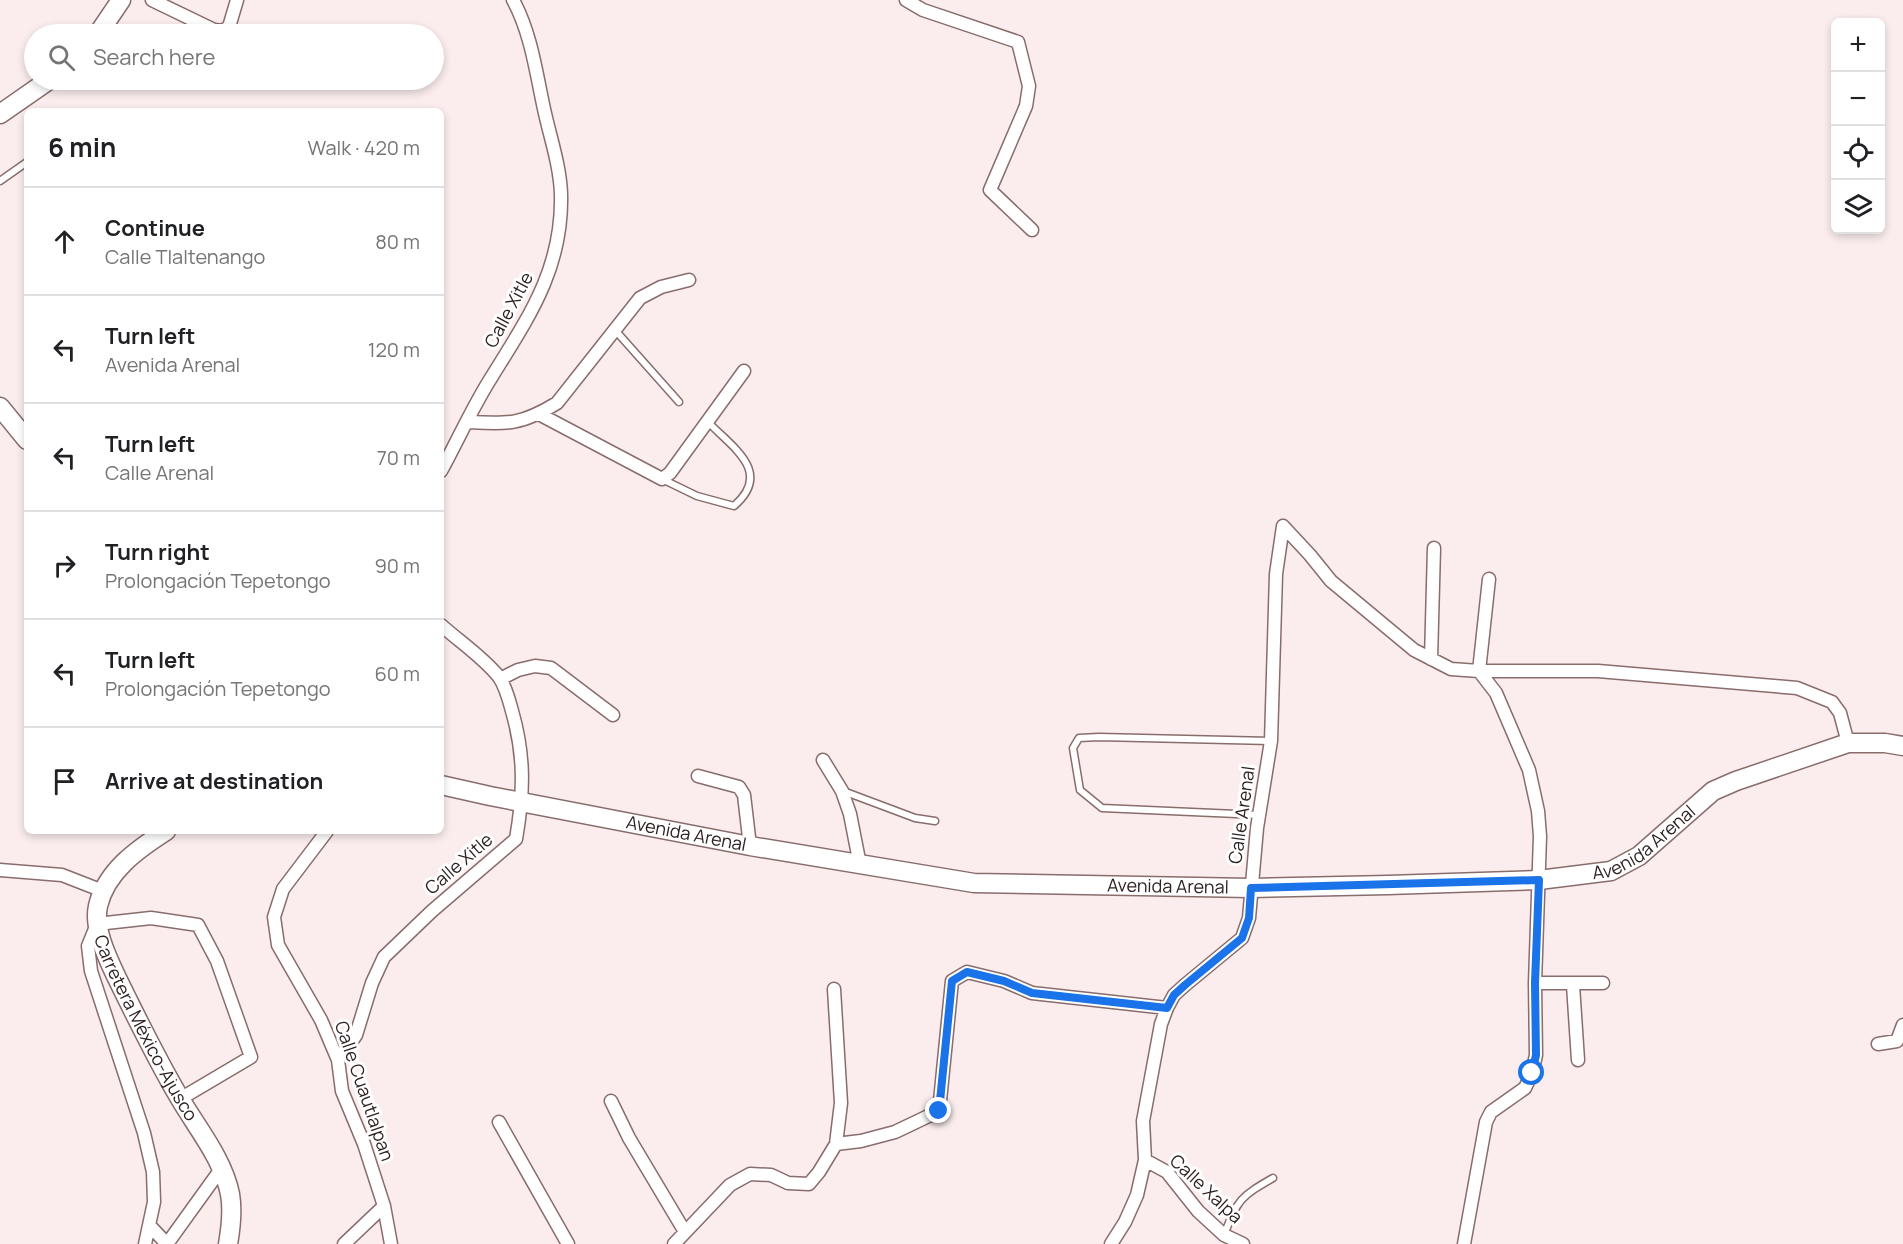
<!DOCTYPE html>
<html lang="en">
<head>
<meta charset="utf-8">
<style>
  :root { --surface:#fff; --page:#f6f6f6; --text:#202124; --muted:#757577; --line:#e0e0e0 }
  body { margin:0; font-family:Manrope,sans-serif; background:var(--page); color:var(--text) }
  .controls { position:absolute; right:18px; top:18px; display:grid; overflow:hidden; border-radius:9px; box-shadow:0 3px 9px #0003 }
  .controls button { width:54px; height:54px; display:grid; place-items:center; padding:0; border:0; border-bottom:2px solid var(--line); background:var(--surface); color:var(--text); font:30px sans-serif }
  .stop { position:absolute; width:18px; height:18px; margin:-14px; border:4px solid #1a73e8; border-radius:50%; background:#fff }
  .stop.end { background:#1a73e8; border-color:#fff; box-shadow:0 2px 6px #0008 }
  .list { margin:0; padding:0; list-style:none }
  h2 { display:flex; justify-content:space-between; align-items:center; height:78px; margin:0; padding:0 24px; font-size:26px }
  h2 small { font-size:20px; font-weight:400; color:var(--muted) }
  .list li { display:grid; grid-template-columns:39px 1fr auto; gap:18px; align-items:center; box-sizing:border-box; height:108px; padding:0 24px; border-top:2px solid var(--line) }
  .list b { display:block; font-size:22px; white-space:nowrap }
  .list p { margin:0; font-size:20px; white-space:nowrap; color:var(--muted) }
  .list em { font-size:20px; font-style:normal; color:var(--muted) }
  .icon { flex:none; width:33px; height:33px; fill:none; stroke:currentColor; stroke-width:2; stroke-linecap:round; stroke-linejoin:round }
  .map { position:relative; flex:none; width:1903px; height:1244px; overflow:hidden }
  .search { position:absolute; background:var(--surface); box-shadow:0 3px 9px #0003; left:24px; top:24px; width:420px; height:66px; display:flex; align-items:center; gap:15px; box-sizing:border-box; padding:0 21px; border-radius:33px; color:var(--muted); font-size:22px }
  .panel { position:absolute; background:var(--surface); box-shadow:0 3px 9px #0003; left:24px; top:108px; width:420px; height:726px; border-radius:9px }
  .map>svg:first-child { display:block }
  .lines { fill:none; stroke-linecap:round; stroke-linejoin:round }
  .lane-casing { stroke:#896c6c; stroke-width:9 }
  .street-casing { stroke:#896c6c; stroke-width:15 }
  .secondary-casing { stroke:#896c6c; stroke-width:21 }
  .lane { stroke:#fff; stroke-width:6 }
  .street { stroke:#fff; stroke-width:12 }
  .secondary { stroke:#fff; stroke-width:18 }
  .route { stroke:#1a73e8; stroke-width:8 }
  .labels { text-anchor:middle; stroke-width:6; stroke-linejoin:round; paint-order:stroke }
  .street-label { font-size:18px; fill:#2e2122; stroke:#fefefe }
</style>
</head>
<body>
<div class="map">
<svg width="1903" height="1244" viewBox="0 0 1903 1244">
  <rect width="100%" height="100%" fill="#fbeded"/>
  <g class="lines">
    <g class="lane-casing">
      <path id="lane" d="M0,181L27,162
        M615,330L679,402
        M662,479L697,496L734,506C773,472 733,448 708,422
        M843,791L915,818L935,821
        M1259,815L1102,808L1080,790L1073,748L1079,738L1099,737L1271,741
        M1224,1235C1238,1199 1240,1197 1273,1178"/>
    </g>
    <g class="street-casing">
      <path id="street" d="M152,0L214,30L222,31L229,27L237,0
        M906,0L923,10L1018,42L1029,86L1026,106L990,190L1032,230
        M539,414L662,479L670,473L744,371
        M468,422C509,424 521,425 557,403L640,298L661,287L689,280
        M441,471C458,440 472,408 491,378C528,318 563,269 561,194C560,165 550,137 544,109C536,72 531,33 513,0
        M1283,526L1310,555L1331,581L1414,650L1451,669L1479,671L1496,693L1529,770L1538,811L1540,836L1535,983L1536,1055L1532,1073L1525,1088L1491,1112L1486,1122L1464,1244
        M1489,579L1479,671H1598L1797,688L1832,702L1840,713L1848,743
        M1431,659L1434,548
        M500,679L518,670L535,666L551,668L613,715
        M823,760L842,791L850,814L860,865
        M698,776L739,787L744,795L750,846
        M327,831L283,889L274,917L278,945L321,1020L338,1060L342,1091L364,1144L384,1206L391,1244
        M0,870L62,875L103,891
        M1535,983H1603
        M1573,985L1578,1060
        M1878,1044L1897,1041L1903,1025
        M338,1060L356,1035L372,983L384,957L432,911L516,839C524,793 525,756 512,711C509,700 506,687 499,677C483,657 460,642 441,625
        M611,1101L629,1138L685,1232
        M499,1122L568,1244
        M836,1144L861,1141L895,1132L939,1111L952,981L967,972L1004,981L1032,993L1167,1008
        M1145,1160L1167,1172L1198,1211L1224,1235L1243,1244
        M150,1226L167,1244L221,1169
        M145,1244L154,1202L153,1172L144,1133L91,971L88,946L97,924L151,918L198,925L217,961L251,1057L180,1099
        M344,1244L384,1206
        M674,1244L730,1185L750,1174L771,1175L788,1183L809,1184L819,1172L836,1144L841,1103L834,989
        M1111,1244L1125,1222L1137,1195L1145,1160L1143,1121L1161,1024L1167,1008L1174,995L1185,985L1242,938L1249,918L1257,828L1271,741L1276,574L1283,526"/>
    </g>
    <g class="secondary-casing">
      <g id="secondary">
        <path d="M98,34L121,0"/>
        <path d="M0,114L49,80"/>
        <path d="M0,407L27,440"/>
        <path id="s1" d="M441,785L490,796L750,846L974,883L1251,888L1388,885L1539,880L1611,871L1639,856L1713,791L1736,781L1848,743H1885L1903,746"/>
        <path id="s2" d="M166,831C138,849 106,871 98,906C93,928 107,957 116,976C136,1017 156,1058 179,1097C197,1128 223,1159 230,1194C233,1211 231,1227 228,1244"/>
      </g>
    </g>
    <use href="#lane" class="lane"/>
    <use href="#street" class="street"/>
    <use href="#secondary" class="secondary"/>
  </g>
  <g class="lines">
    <path class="route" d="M939,1111L952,981L967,972L1004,981L1032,993L1167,1008L1174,995L1185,985L1242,938L1249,918L1251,888L1539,880L1535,983L1536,1055L1532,1073"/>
  </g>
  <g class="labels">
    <g class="street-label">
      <text transform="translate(509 310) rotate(-62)" y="6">Calle Xitle</text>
      <text transform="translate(1242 815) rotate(-82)" y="6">Calle Arenal</text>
      <text dy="6" stroke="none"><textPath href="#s1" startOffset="250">Avenida Arenal</textPath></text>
      <text dy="6" stroke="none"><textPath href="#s1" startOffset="1222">Avenida Arenal</textPath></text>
      <text transform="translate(459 864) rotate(-41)" y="6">Calle Xitle</text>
      <text dy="6" stroke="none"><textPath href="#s1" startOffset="736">Avenida Arenal</textPath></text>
      <text dy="6" stroke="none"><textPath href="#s2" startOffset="237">Carretera México-Ajusco</textPath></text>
      <text transform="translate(364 1091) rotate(71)" y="6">Calle Cuautlalpan</text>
      <text transform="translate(1206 1189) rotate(43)" y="6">Calle Xalpa</text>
    </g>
  </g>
</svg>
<div class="controls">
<button>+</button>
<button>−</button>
<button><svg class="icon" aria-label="locate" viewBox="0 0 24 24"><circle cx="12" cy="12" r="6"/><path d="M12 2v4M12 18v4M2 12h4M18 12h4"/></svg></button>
<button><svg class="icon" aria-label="layers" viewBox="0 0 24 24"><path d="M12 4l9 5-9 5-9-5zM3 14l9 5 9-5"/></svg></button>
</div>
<div class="stop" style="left:1532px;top:1073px"></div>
<div class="stop end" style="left:939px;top:1111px"></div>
<div class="search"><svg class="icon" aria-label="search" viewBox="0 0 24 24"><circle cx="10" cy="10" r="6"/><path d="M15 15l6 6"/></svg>Search here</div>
<section class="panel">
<h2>6 min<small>Walk · 420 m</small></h2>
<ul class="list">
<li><svg class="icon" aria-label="ahead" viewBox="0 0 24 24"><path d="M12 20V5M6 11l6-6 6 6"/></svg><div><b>Continue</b><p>Calle Tlaltenango</p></div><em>80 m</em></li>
<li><svg class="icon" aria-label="left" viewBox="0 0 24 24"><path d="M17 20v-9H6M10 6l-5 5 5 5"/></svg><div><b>Turn left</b><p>Avenida Arenal</p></div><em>120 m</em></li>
<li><svg class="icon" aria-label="left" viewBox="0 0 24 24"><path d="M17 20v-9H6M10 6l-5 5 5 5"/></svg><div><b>Turn left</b><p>Calle Arenal</p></div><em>70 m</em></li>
<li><svg class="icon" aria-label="right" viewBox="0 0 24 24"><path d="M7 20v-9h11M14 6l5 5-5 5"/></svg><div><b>Turn right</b><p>Prolongación Tepetongo</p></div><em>90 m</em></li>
<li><svg class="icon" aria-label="left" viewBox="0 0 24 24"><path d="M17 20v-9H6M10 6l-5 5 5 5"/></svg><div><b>Turn left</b><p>Prolongación Tepetongo</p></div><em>60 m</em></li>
<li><svg class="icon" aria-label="arrive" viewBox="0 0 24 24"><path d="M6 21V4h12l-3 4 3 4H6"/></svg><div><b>Arrive at destination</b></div></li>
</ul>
</section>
</div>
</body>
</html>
